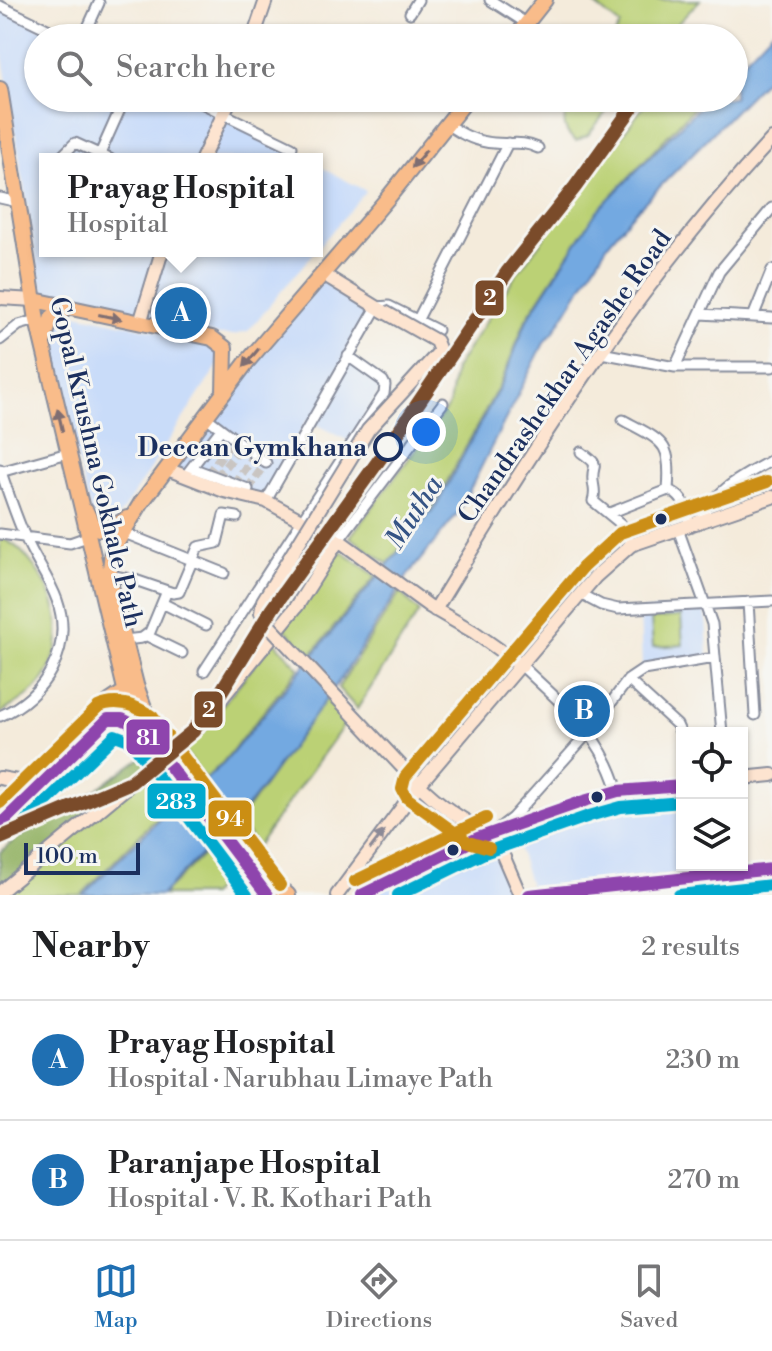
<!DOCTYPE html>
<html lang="en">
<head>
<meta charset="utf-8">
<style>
  :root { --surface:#fff; --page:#f6f6f6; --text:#202124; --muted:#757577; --line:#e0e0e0; --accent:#1f6fb2 }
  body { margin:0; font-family:"Libre Bodoni",serif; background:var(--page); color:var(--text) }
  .controls { position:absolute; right:24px; bottom:24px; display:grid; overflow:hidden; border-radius:0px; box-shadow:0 2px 6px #0004 }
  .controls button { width:72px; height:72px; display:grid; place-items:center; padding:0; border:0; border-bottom:2px solid var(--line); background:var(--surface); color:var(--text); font:40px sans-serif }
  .scale { position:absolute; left:24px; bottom:20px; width:116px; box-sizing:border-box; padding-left:8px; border:4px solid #1b2f5e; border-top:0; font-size:22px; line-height:28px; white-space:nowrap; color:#1b2f5e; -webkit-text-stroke:6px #f6f6f2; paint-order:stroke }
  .you { position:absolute; left:426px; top:432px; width:28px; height:28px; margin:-20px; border:6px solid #fff; border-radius:50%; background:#1a73e8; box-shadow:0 0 0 12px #1a73e833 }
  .badge { display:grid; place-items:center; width:52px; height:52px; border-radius:50%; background:var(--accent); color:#fff; font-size:26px; font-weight:700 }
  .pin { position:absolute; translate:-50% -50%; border:4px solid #fff; box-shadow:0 2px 8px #0006 }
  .popup { position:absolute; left:39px; top:153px; width:284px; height:104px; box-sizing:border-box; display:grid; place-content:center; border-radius:0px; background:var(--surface); filter:drop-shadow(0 2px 6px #0005); font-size:26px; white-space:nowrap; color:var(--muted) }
  .popup b { font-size:30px; color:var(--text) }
  .popup::after { content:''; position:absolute; left:50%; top:100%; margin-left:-16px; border:16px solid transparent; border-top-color:var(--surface) }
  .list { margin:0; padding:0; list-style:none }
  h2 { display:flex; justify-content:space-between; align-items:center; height:104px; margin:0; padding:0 32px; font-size:34px }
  h2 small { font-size:26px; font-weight:400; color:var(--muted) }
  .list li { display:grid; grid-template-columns:52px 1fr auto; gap:24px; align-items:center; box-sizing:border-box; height:120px; padding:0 32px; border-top:2px solid var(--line) }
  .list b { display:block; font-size:30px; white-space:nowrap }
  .list p { margin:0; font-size:26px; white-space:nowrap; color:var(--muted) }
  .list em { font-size:26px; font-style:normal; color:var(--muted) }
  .icon { flex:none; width:44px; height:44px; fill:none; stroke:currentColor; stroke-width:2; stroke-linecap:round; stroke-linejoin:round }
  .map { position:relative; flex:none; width:772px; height:895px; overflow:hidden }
  .search { position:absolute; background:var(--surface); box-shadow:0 2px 6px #0004; left:24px; right:24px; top:24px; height:88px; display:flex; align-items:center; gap:20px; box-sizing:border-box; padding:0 28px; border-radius:44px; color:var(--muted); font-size:30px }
  .sheet { height:344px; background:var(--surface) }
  nav { display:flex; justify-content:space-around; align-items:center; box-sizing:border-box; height:112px; border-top:2px solid var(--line); background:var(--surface); font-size:22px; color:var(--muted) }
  nav a { display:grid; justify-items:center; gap:4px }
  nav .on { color:var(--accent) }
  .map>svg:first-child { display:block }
  .built { fill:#c9dcf9 }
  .green { fill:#bbd175; stroke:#6b806a; stroke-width:2 }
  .forest { fill:#94b366; stroke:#587162; stroke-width:2 }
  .water { fill:#73a9e1; stroke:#476ca0; stroke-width:2 }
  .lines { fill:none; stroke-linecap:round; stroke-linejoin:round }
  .street-tunnel { stroke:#c9c5c2; stroke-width:9; stroke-dasharray:9 4.5; stroke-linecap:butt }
  .street-casing { stroke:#888d9c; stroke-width:13 }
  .secondary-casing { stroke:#888d9c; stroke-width:16 }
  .primary-casing { stroke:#888d9c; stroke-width:18 }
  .street { stroke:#fff; stroke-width:9 }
  .secondary { stroke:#fde4d0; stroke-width:12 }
  .primary { stroke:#f9bc8a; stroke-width:14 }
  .secondary-bridge-casing { stroke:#888d9c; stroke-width:16; stroke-linecap:butt }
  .primary-bridge-casing { stroke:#888d9c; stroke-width:18; stroke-linecap:butt }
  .secondary-bridge { stroke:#fde4d0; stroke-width:12 }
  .primary-bridge { stroke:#f9bc8a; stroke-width:14 }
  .bus-1-casing { stroke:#f6f6f2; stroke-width:18 }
  .bus-2-casing { stroke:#f6f6f2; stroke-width:18 }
  .bus-3-casing { stroke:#f6f6f2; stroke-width:18 }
  .bus-1 { stroke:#8e44ad; stroke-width:12 }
  .bus-2 { stroke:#00a9ce; stroke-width:12 }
  .bus-3 { stroke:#cb8e13; stroke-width:12 }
  .metro-1-casing { stroke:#f6f6f2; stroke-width:20 }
  .metro-1 { stroke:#7a4b2a; stroke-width:14 }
  .oneway { fill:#7f6e72 }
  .oneway2 { fill:#8c8a97 }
  .stop-dot { fill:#f6f6f2; stroke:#1b2f5e; stroke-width:4 }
  .bus-dot { fill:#1b2f5e; stroke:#f6f6f2; stroke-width:3 }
  .labels { text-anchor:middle; stroke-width:6; stroke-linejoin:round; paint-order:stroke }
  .street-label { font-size:26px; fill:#1b2f5e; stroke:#f6f6f2 }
  .stop-label { font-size:26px; font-weight:bold; fill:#1b2f5e; stroke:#f6f6f2; text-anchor:end }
  .water-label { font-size:28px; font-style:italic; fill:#355485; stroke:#f6f6f2 }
  .line-badge { stroke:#f6f6f2; stroke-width:3 }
  .badge-label { font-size:22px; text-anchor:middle; font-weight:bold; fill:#fff }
</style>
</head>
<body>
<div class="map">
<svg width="772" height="895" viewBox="0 0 772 895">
  <rect width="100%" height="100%" fill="#f6f6f2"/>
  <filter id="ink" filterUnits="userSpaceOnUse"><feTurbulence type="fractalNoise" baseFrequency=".0125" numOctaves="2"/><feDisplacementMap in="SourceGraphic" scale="16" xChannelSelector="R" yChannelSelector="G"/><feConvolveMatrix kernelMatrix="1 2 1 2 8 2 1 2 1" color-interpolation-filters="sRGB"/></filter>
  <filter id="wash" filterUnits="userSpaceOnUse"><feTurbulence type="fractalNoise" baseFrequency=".006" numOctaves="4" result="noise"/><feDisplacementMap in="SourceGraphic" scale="32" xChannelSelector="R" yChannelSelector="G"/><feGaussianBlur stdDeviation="1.8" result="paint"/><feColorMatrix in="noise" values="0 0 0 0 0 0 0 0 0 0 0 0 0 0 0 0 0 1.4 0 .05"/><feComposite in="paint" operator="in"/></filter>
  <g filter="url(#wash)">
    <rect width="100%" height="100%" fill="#f4ebdb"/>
    <path class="built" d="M5,11L61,38H38V98H185L304,159H45V251H315L248,331L234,335H219L46,297L40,282L0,40V15Z
      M317,165L366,191L317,249Z
      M322,281L368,309L344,357L383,385L349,441L307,420L263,498L173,469Z
      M72,313L215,343L221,361L117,519L100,525L91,514L48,340L54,329Z
      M701,607L706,615L708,658L642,667L640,610Z
      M682,794V865H731V868L531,889L513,831L609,802Z
      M491,835L518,894L365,895Z"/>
    <path class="green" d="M589,0H700L664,38H613L620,25Z
      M573,98H617L588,135L576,141C559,129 563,114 573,98Z
      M650,98H703L597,211L526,319L503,378L435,504L388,564L350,537L449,405L455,369L517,273Z
      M0,538C15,543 24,553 33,565C61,600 69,646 40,684C31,696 12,705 0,714Z
      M341,551L376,576L310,656L284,628Z
      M400,592L419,612L357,709L338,688Z
      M681,616L683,645L653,647L651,619Z
      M274,641L299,668L223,762L205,779L183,749L195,739Z
      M326,699L346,722L257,846L239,821Z
      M154,768L179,801L150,825L81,895H4Z
      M206,852L227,879L210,895H162Z"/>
    <path class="forest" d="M144,756L153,767L0,888V852L17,838L63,813Z"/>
    <path class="water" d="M772,31V73L631,216L608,244L553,333L545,341L458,513L408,575L342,677L261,789L241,814L161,895H83L155,824L224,763L437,505L504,379L527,320L597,211L708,98H734V71Z"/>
  </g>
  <g filter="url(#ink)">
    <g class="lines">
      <path class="street-tunnel" d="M208,474L234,439
        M217,477L243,445
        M234,484L255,455
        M248,489L266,463"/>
      <g class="street-casing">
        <path id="street" d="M490,0L526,23
          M0,6L66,38
          M410,13L418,0
          M83,38L99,3
          M191,98L292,147
          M447,124C462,135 476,142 494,143C513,145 520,140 538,148
          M100,154L125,98
          M61,157L75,143L110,159
          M0,198L18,202
          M700,314L772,318
          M753,317L772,270
          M418,319L508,143
          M0,340L19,325L37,320
          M601,353L675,367H772
          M675,367L719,272L772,208
          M206,417L266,463
          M581,452C603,468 591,462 593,481C594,490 596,492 593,501L621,524L631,545
          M192,468L248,489
          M0,469C8,492 16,517 26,539C35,560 49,578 57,600C74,648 45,697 0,716
          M189,471L221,429
          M0,472L68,453
          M668,490C683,495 688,509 689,525
          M266,501L377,307L389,306L437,330
          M610,513L668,490C672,441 663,442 623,420
          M700,520C715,489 744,476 772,460
          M678,529L712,624L722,733
          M122,532L224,573
          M0,534L70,543L87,537
          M338,541L443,403
          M109,575L135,580L173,593L179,592L198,547L217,543L224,515L237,517
          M580,594L601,605L618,609L772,601
          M748,602L755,715
          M162,603L206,625
          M147,636L182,653
          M125,640L142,638L150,632L167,591
          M522,666C564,707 601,732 618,791
          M204,671L384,394L385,385L383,381L348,356
          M628,680L677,725L682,736
          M499,828L512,818L590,731L628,680L643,670L714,658
          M739,865L743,895"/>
      </g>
      <g class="secondary-casing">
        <path id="secondary" d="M253,38L266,0
          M202,159L231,98
          M323,274L383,311
          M0,298L34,300
          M140,323L162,251
          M167,469L224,491L266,501L303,521L344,544L429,606L474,632L522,666
          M435,610C535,445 640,281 772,139
          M404,769C425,793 462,825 493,832
          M0,778L23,782L27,786
          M742,778L772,775
          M493,832L520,895
          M0,892L196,730L297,606L338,541
          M337,895L418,786L595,577L631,545L772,497
          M362,895L478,838L584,801L618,791L682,786
          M529,895L772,869"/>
      </g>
      <g class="primary-casing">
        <path id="primary" d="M515,38L545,0
          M0,89L37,320L128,702L136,720L155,747
          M34,300L212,338L225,348L224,393
          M43,342L52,317L68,308
          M86,511L92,524L99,529L112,528L127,518
          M165,740L145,710L136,685L109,578L112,551L141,503L247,362L387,199L468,98
          M0,805L97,710L130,688
          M0,825L108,719L133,699
          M274,883L288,895"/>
      </g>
      <use href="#street" class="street"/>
      <use href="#secondary" class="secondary"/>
      <use href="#primary" class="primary"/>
      <g class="secondary-bridge-casing">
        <path id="secondary-bridge" d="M383,311L436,341L440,351L368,430L263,601L261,613L265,621L404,769"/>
      </g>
      <g class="primary-bridge-casing">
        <path id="primary-bridge" d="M165,740L274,883
          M155,747L267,895"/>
      </g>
      <use href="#secondary-bridge" class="secondary-bridge"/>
      <use href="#primary-bridge" class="primary-bridge"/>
      <g class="bus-1-casing">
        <path id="bus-1" d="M0,825L108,719H122L141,728L267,895
          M362,895L478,838L584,801L618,791L682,786
          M529,895L772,869"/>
      </g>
      <g class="bus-2-casing">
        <path id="bus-2" d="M11,836L115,735L131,741L247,895
          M398,895L484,853L589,816L621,807L682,802
          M679,895L772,885"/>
      </g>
      <g class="bus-3-casing">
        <path id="bus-3" d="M0,803L98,707C117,698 137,706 153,717L280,885
          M489,848L468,842L407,798L402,789L405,777L583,567L620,533L767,482
          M355,881L486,818"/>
      </g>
      <use href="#bus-1" class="bus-1"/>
      <use href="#bus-2" class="bus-2"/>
      <use href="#bus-3" class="bus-3"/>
      <g class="metro-1-casing">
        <path id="metro-1" d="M0,838L131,782L193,731L216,700L272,609L387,449L508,271L575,187L639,98"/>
      </g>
      <use href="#metro-1" class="metro-1"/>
    </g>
    <defs><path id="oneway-solid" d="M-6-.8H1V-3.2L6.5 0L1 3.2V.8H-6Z" transform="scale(2)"/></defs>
    <g class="oneway">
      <use href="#oneway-solid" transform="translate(419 159) rotate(129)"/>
      <use href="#oneway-solid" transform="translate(110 317) rotate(12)"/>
      <use href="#oneway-solid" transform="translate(251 358) rotate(130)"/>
      <use href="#oneway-solid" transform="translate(60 420) rotate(-103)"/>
    </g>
    <use class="oneway2" href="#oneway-solid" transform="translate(377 840) rotate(-53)"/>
  </g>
  <circle class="stop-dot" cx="388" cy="447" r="13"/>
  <g class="bus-dot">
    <circle cx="661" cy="519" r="7"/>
    <circle cx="597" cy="797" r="7"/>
    <circle cx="453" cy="850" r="7"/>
  </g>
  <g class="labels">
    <g class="street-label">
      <text transform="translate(564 376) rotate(-55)" y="9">Chandrashekhar Agashe Road</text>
      <text transform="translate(97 462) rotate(77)" y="9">Gopal Krushna Gokhale Path</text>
    </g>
    <g class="stop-label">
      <text x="367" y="456">Deccan Gymkhana</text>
    </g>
    <g class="water-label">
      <text transform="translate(413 512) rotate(-57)" y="10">Mutha</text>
    </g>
  </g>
  <g class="line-badge">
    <rect x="474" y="279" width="31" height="38" rx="8" fill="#7a4b2a"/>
    <rect x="193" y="690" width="31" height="39" rx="8" fill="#7a4b2a"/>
    <rect x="125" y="718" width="46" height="38" rx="8" fill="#8e44ad"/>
    <rect x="146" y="782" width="61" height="38" rx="8" fill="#00a9ce"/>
    <rect x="207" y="799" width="46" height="39" rx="8" fill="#cb8e13"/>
  </g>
  <g class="badge-label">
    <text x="490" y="305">2</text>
    <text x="209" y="717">2</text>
    <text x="148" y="745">81</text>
    <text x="176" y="809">283</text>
    <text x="230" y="826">94</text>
  </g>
</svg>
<div class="controls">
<button><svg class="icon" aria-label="locate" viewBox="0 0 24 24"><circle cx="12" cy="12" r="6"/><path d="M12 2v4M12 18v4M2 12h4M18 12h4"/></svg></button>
<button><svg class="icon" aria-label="layers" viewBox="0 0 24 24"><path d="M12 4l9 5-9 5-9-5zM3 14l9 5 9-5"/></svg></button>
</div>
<div class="scale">100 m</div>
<div class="you"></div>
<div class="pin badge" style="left:181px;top:313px">A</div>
<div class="popup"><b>Prayag Hospital</b>Hospital</div>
<div class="pin badge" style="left:584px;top:711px">B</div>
<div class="search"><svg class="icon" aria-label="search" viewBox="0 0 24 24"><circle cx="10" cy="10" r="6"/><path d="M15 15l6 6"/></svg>Search here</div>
</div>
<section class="sheet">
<h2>Nearby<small>2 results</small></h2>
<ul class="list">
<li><span class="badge">A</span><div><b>Prayag Hospital</b><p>Hospital · Narubhau Limaye Path</p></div><em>230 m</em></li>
<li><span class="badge">B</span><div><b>Paranjape Hospital</b><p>Hospital · V. R. Kothari Path</p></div><em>270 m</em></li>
</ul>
</section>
<nav>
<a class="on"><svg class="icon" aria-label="map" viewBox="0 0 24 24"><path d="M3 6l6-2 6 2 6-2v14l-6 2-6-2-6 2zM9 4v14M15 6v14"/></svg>Map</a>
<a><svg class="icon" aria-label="directions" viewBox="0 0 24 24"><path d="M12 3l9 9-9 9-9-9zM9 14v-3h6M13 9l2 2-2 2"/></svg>Directions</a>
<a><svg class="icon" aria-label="saved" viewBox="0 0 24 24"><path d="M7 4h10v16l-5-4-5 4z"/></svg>Saved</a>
</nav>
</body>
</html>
